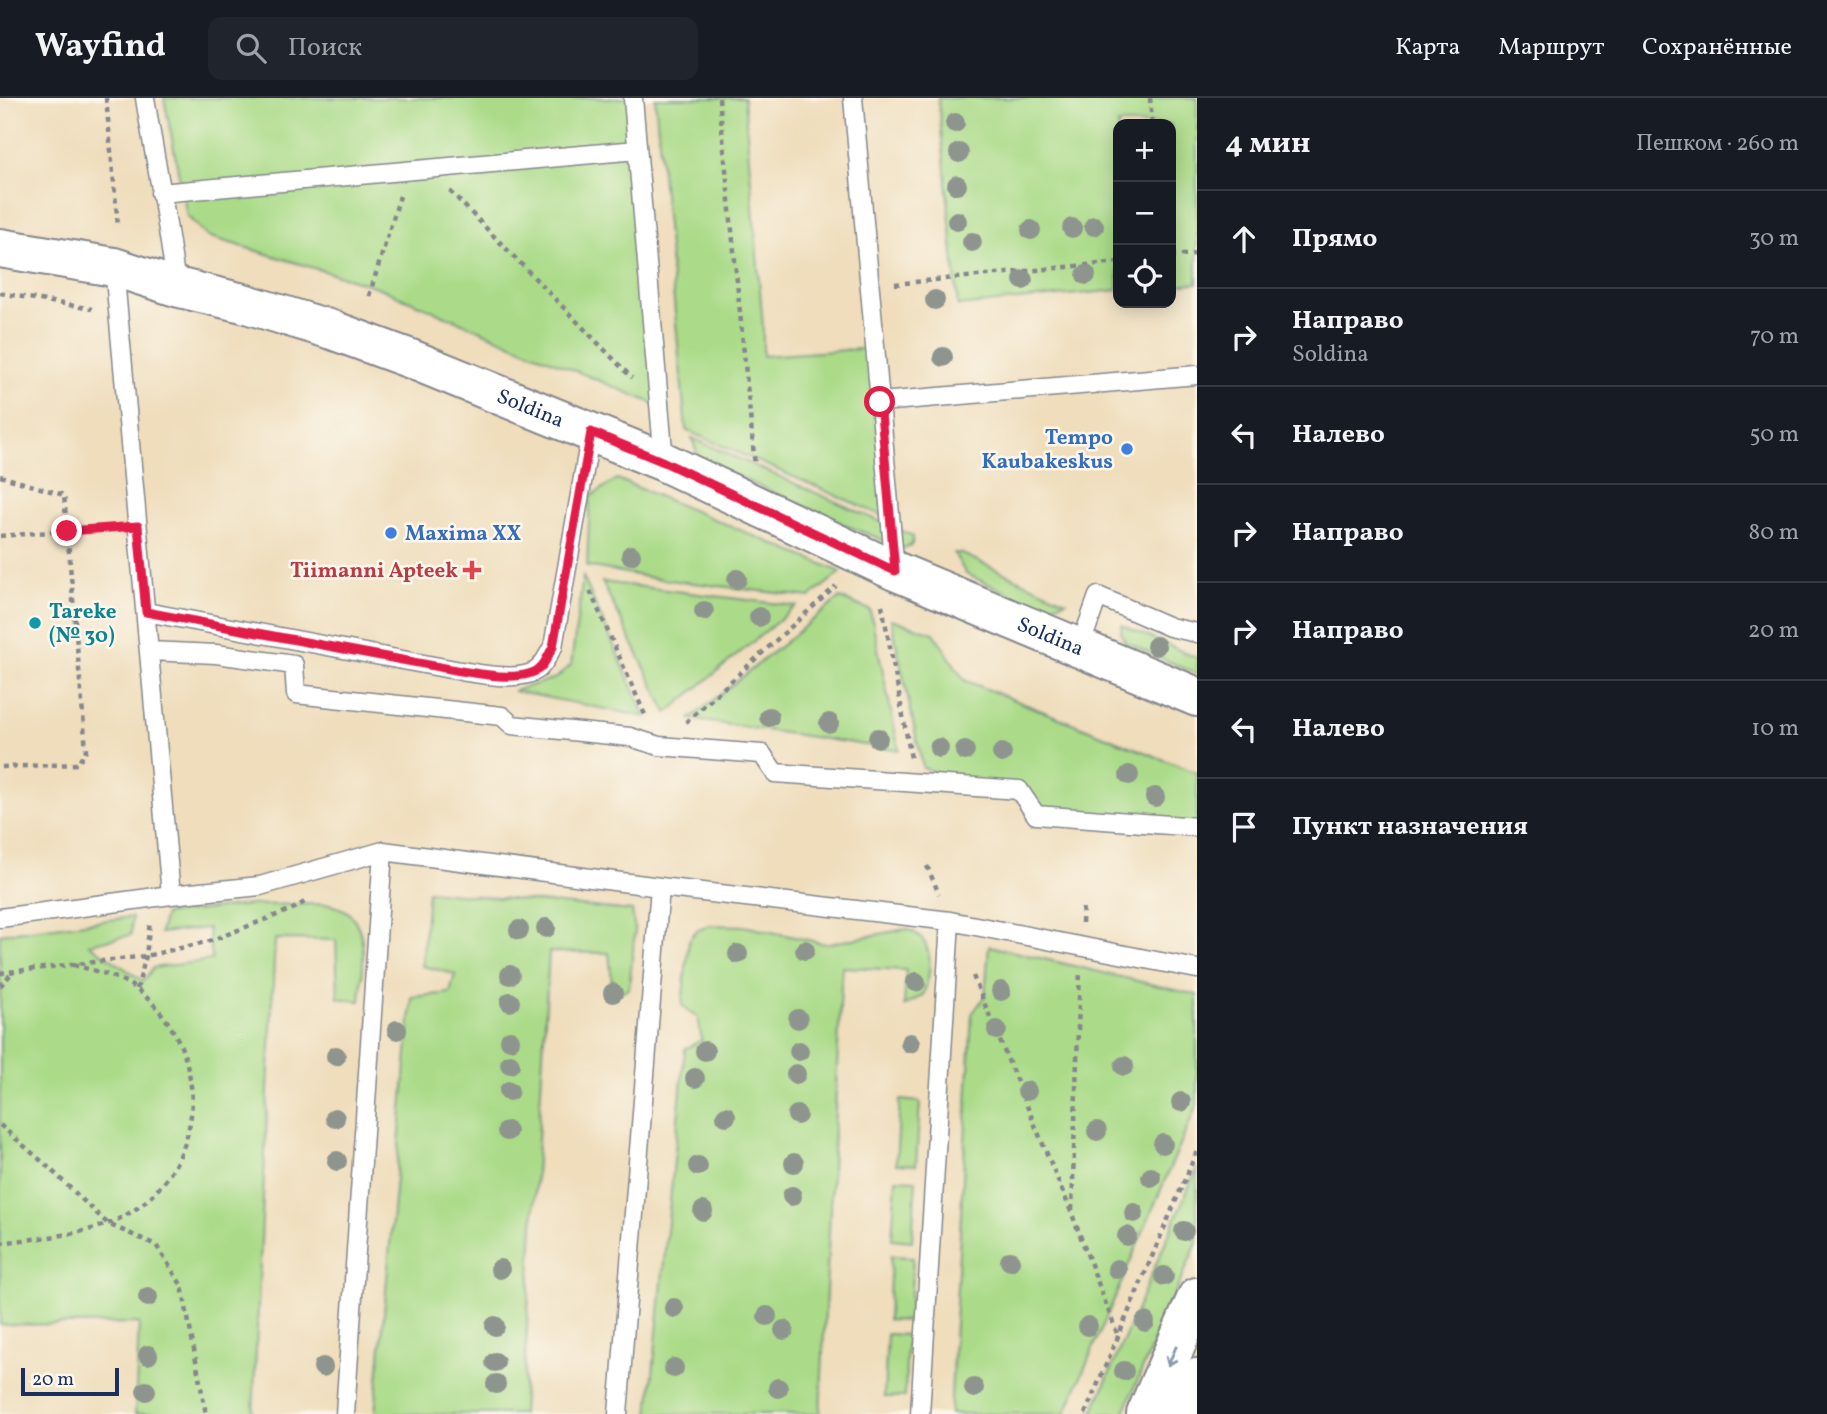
<!DOCTYPE html>
<html lang="ru">
<head>
<meta charset="utf-8">
<style>
  :root { --surface:#171b24; --page:#20242c; --text:#f1f3f6; --muted:#9ea1a6; --line:#363941 }
  body { margin:0; font-family:Vollkorn,serif; background:var(--page); color:var(--text) }
  .controls { position:absolute; right:21px; top:21px; display:grid; overflow:hidden; border-radius:14px; box-shadow:0 4px 18px #0003 }
  .controls button { width:63px; height:63px; display:grid; place-items:center; padding:0; border:0; border-bottom:2px solid var(--line); background:var(--surface); color:var(--text); font:35px sans-serif }
  .scale { position:absolute; left:21px; bottom:18px; width:98px; box-sizing:border-box; padding-left:7px; border:4px solid #1b2f5e; border-top:0; font-size:19px; line-height:24px; white-space:nowrap; color:#1b2f5e; -webkit-text-stroke:5px #fbf7ec; paint-order:stroke }
  .stop { position:absolute; width:21px; height:21px; margin:-16px; border:5px solid #e11d48; border-radius:50%; background:#fff }
  .stop.end { background:#e11d48; border-color:#fff; box-shadow:0 2px 7px #0008 }
  .list { margin:0; padding:0; list-style:none }
  h2 { display:flex; justify-content:space-between; align-items:center; height:91px; margin:0; padding:0 28px; font-size:30px }
  h2 small { font-size:23px; font-weight:400; color:var(--muted) }
  .list li { display:grid; grid-template-columns:46px 1fr auto; gap:21px; align-items:center; box-sizing:border-box; height:98px; padding:0 28px; border-top:2px solid var(--line) }
  .list b { display:block; font-size:26px; white-space:nowrap }
  .list p { margin:0; font-size:23px; white-space:nowrap; color:var(--muted) }
  .list em { font-size:23px; font-style:normal; color:var(--muted) }
  .icon { flex:none; width:38px; height:38px; fill:none; stroke:currentColor; stroke-width:2; stroke-linecap:round; stroke-linejoin:round }
  .map { position:relative; flex:none; width:1197px; height:1316px; overflow:hidden }
  header { display:flex; align-items:center; gap:42px; box-sizing:border-box; height:98px; padding:0 35px; background:var(--surface); border-bottom:2px solid var(--line) }
  header strong { font-size:33px }
  nav { display:flex; gap:38px; margin-inline-start:auto; font-size:24px }
  .search { width:490px; height:63px; background:var(--page); display:flex; align-items:center; gap:18px; box-sizing:border-box; padding:0 24px; border-radius:14px; color:var(--muted); font-size:26px }
  main { display:flex }
  aside { flex:1; background:var(--surface) }
  .map>svg:first-child { display:block }
  .green { fill:#abdb89; stroke:#638574; stroke-width:2 }
  .lines { fill:none; stroke-linecap:round; stroke-linejoin:round }
  .lane-casing { stroke:#85868c; stroke-width:21 }
  .secondary-casing { stroke:#85868c; stroke-width:42 }
  .highway-casing { stroke:#85868c; stroke-width:42 }
  .path { stroke:#85868c; stroke-width:4.5; stroke-dasharray:5 5; stroke-linecap:butt }
  .lane { stroke:#fff; stroke-width:18 }
  .secondary { stroke:#fff; stroke-width:38 }
  .highway { stroke:#fff; stroke-width:38 }
  .tree { fill:#8e958e }
  .oneway { stroke:#8d97ae }
  .route { stroke:#e11d48; stroke-width:9 }
  .shop-dot { fill:#3f7fe0; stroke:#fbf7ec; stroke-width:2.5 }
  .health-dot { fill:#e0444e; stroke:#fbf7ec; stroke-width:2.5 }
  .culture-dot { fill:#0f9aa8; stroke:#fbf7ec; stroke-width:2.5 }
  .labels { text-anchor:middle; stroke-width:5; stroke-linejoin:round; paint-order:stroke }
  .street-label { font-size:21px; fill:#1b2f5e; stroke:#fbf7ec }
  .shop-label { font-size:21px; font-weight:bold; fill:#366cbe; stroke:#fbf7ec; text-anchor:end }
  .health-label { font-size:21px; font-weight:bold; fill:#be3a42; stroke:#fbf7ec; text-anchor:end }
  .culture-label { font-size:21px; font-weight:bold; fill:#0d838f; stroke:#fbf7ec; text-anchor:start }
</style>
</head>
<body>
<header>
<strong>Wayfind</strong>
<div class="search"><svg class="icon" aria-label="search" viewBox="0 0 24 24"><circle cx="10" cy="10" r="6"/><path d="M15 15l6 6"/></svg>Поиск</div>
<nav><a>Карта</a><a>Маршрут</a><a>Сохранённые</a></nav>
</header>
<main>
<div class="map">
<svg width="1197" height="1316" viewBox="0 0 1197 1316">
  <rect width="100%" height="100%" fill="#fbf7ec"/>
  <filter id="ink" filterUnits="userSpaceOnUse"><feTurbulence type="fractalNoise" baseFrequency=".0143" numOctaves="2"/><feDisplacementMap in="SourceGraphic" scale="14" xChannelSelector="R" yChannelSelector="G"/><feConvolveMatrix kernelMatrix="1 2 1 2 8 2 1 2 1" color-interpolation-filters="sRGB"/></filter>
  <filter id="wash" filterUnits="userSpaceOnUse"><feTurbulence type="fractalNoise" baseFrequency=".00686" numOctaves="4" result="noise"/><feDisplacementMap in="SourceGraphic" scale="28" xChannelSelector="R" yChannelSelector="G"/><feGaussianBlur stdDeviation="1.57" result="paint"/><feColorMatrix in="noise" values="0 0 0 0 0 0 0 0 0 0 0 0 0 0 0 0 0 1.4 0 .05"/><feComposite in="paint" operator="in"/></filter>
  <g filter="url(#wash)">
    <rect width="100%" height="100%" fill="#efddbb"/>
    <path class="green" d="M164,0H633L659,308L377,189L207,138L187,118Z
      M655,0H744L763,229V258L875,250L890,421L686,332Z
      M938,0H1197V185L1171,187V26H1118V192L958,208Z
      M692,340L913,438L912,447L903,450L840,425L699,361Z
      M617,381L841,474L810,499L652,480L587,468L590,399Z
      M954,455H960L1066,503L1048,508L1021,501L966,476Z
      M583,479L646,619L513,593L556,580L571,567Z
      M602,484L796,508L667,615Z
      M840,500L870,512L899,652L690,621Z
      M891,521L934,535L964,582L1197,675V737L1074,720L923,670Z
      M1122,527L1197,560V576L1125,544L1121,535Z
      M428,793L632,813L635,833L629,891L613,895L609,855L549,854L522,1316H375L412,899L450,895L455,876L422,868Z
      M330,806C336,809 345,811 350,816C370,837 362,877 360,903L338,900L336,842L275,841L253,1316H135L139,1225L0,1227V836L132,819L131,837L89,846L143,883L153,870L212,862L208,830L160,835L165,816L249,807Z
      M710,827L744,828L827,846L906,831C936,840 932,874 923,897L904,908L906,872L842,869L820,1316H649L685,951L702,942L698,920L682,907L689,842L696,833Z
      M989,848L1197,897V1007L1065,1316H950L972,916L985,898Z
      M900,1002L920,1004L916,1067L896,1066Z
      M1197,1070V1145L1123,1316H1092Z
      M896,1081L916,1082L912,1143L892,1141Z
      M891,1158L913,1159L909,1223L888,1222Z
      M887,1236L907,1237L905,1299H884Z"/>
  </g>
  <g filter="url(#ink)">
    <g class="lines">
      <g class="lane-casing">
        <path id="lane" d="M145,0C155,63 169,126 176,189
          M633,0L664,364
          M853,0L895,473
          M160,95L637,52
          M880,304L1197,277
          M146,514L461,573C481,576 520,584 537,572C544,567 548,556 553,549L591,334
          M1080,549L1098,498L1170,529L1197,535
          M149,553L216,556L294,567L296,596L502,618L512,627L630,639L659,648L762,656L775,675L1019,692L1036,717L1197,729
          M171,797L260,788L383,753L660,789L950,823L1197,871
          M0,820L171,797L114,169
          M345,1316L383,753
          M618,1316L660,789
          M920,1316L950,823"/>
      </g>
      <g class="secondary-casing">
        <g id="secondary">
          <path id="s1" d="M0,150L114,169L176,189L243,205L332,232L411,261L664,364L895,473L1197,599"/>
        </g>
      </g>
      <g class="highway-casing">
        <path id="highway" d="M1146,1316L1197,1199
          M1181,1316L1197,1280"/>
      </g>
      <path class="path" d="M106,0L118,128
        M719,0L755,368
        M1150,0L1152,26
        M450,93L632,280
        M1171,158L1197,156
        M895,186L1118,164
        M0,195L92,211
        M369,198L400,98
        M0,378L64,397L86,652L78,666L0,669
        M0,438L112,429
        M590,493L646,619
        M882,507L911,660
        M686,624L836,488
        M927,768L939,796
        M1082,825L1083,806
        M0,875L146,858L210,843L295,810L306,803
        M973,878L1072,1116L1118,1238
        M0,888L14,873
        M137,891L146,858L150,823
        M0,1027L46,1067L108,1126L156,1147L182,1188L206,1316
        M1072,1112L1080,872
        M0,1145C50,1138 106,1138 146,1103C211,1046 205,946 139,893C119,877 94,873 70,866
        M1085,1316L1197,1053"/>
      <use href="#lane" class="lane"/>
      <use href="#secondary" class="secondary"/>
      <use href="#highway" class="highway"/>
    </g>
    <g class="tree">
      <circle cx="955" cy="25" r="10"/>
      <circle cx="959" cy="55" r="10"/>
      <circle cx="957" cy="87" r="10"/>
      <circle cx="957" cy="123" r="10"/>
      <circle cx="1094" cy="128" r="10"/>
      <circle cx="1072" cy="130" r="10"/>
      <circle cx="1031" cy="132" r="10"/>
      <circle cx="972" cy="144" r="10"/>
      <circle cx="1086" cy="177" r="10"/>
      <circle cx="1023" cy="182" r="10"/>
      <circle cx="935" cy="202" r="10"/>
      <circle cx="943" cy="259" r="10"/>
      <circle cx="631" cy="457" r="10"/>
      <circle cx="737" cy="481" r="10"/>
      <circle cx="704" cy="513" r="10"/>
      <circle cx="759" cy="519" r="10"/>
      <circle cx="1156" cy="548" r="10"/>
      <circle cx="769" cy="619" r="10"/>
      <circle cx="829" cy="625" r="10"/>
      <circle cx="878" cy="640" r="10"/>
      <circle cx="939" cy="650" r="10"/>
      <circle cx="965" cy="653" r="10"/>
      <circle cx="1002" cy="655" r="10"/>
      <circle cx="1129" cy="677" r="10"/>
      <circle cx="1155" cy="699" r="10"/>
      <circle cx="546" cy="830" r="10"/>
      <circle cx="519" cy="832" r="10"/>
      <circle cx="805" cy="852" r="10"/>
      <circle cx="738" cy="856" r="10"/>
      <circle cx="510" cy="877" r="10"/>
      <circle cx="916" cy="884" r="10"/>
      <circle cx="1001" cy="893" r="10"/>
      <circle cx="613" cy="895" r="10"/>
      <circle cx="510" cy="904" r="10"/>
      <circle cx="798" cy="921" r="10"/>
      <circle cx="397" cy="932" r="10"/>
      <circle cx="997" cy="932" r="10"/>
      <circle cx="510" cy="942" r="10"/>
      <circle cx="910" cy="945" r="10"/>
      <circle cx="705" cy="953" r="10"/>
      <circle cx="799" cy="953" r="10"/>
      <circle cx="336" cy="958" r="10"/>
      <circle cx="510" cy="966" r="10"/>
      <circle cx="1124" cy="968" r="10"/>
      <circle cx="796" cy="976" r="10"/>
      <circle cx="695" cy="980" r="10"/>
      <circle cx="509" cy="993" r="10"/>
      <circle cx="1027" cy="993" r="10"/>
      <circle cx="1181" cy="1004" r="10"/>
      <circle cx="797" cy="1017" r="10"/>
      <circle cx="726" cy="1018" r="10"/>
      <circle cx="335" cy="1020" r="10"/>
      <circle cx="507" cy="1033" r="10"/>
      <circle cx="1097" cy="1033" r="10"/>
      <circle cx="1163" cy="1046" r="10"/>
      <circle cx="337" cy="1063" r="10"/>
      <circle cx="794" cy="1065" r="10"/>
      <circle cx="698" cy="1068" r="10"/>
      <circle cx="1151" cy="1079" r="10"/>
      <circle cx="792" cy="1098" r="10"/>
      <circle cx="703" cy="1113" r="10"/>
      <circle cx="1134" cy="1115" r="10"/>
      <circle cx="1184" cy="1133" r="10"/>
      <circle cx="1127" cy="1138" r="10"/>
      <circle cx="1010" cy="1163" r="10"/>
      <circle cx="500" cy="1171" r="10"/>
      <circle cx="1117" cy="1171" r="10"/>
      <circle cx="1164" cy="1178" r="10"/>
      <circle cx="148" cy="1199" r="10"/>
      <circle cx="674" cy="1210" r="10"/>
      <circle cx="767" cy="1218" r="10"/>
      <circle cx="1145" cy="1224" r="10"/>
      <circle cx="495" cy="1228" r="10"/>
      <circle cx="1088" cy="1228" r="10"/>
      <circle cx="784" cy="1232" r="10"/>
      <circle cx="148" cy="1257" r="10"/>
      <circle cx="495" cy="1264" r="10"/>
      <circle cx="323" cy="1269" r="10"/>
      <circle cx="674" cy="1270" r="10"/>
      <circle cx="1124" cy="1273" r="10"/>
      <circle cx="496" cy="1286" r="10"/>
      <circle cx="778" cy="1290" r="10"/>
      <circle cx="974" cy="1290" r="10"/>
      <circle cx="146" cy="1293" r="10"/>
    </g>
    <defs><path id="oneway-shaft" d="M-6 0H5M1.5-3L5.5 0L1.5 3" fill="none" stroke-width="1.6" stroke-linecap="round" stroke-linejoin="round" transform="scale(1.75)"/></defs>
    <use class="oneway" href="#oneway-shaft" transform="translate(1172 1258) rotate(114)"/>
  </g>
  <g class="lines" filter="url(#ink)">
    <path class="route" d="M67,433L138,428L146,514L461,573C481,576 526,585 541,569C546,564 549,555 553,549L591,334L664,364L895,473L880,304"/>
  </g>
  <g class="shop-dot">
    <circle cx="1127" cy="351" r="7"/>
    <circle cx="391" cy="435" r="7"/>
  </g>
  <path class="health-dot" d="M468.5 461.5h7v7h7v7h-7v7h-7v-7h-7v-7h7z"/>
  <circle class="culture-dot" cx="35" cy="525" r="7"/>
  <g class="labels">
    <g class="street-label">
      <text dy="7" stroke="none"><textPath href="#s1" startOffset="556">Soldina</textPath></text>
      <text dy="7" stroke="none"><textPath href="#s1" startOffset="1124">Soldina</textPath></text>
    </g>
    <g class="shop-label">
      <text x="1113" y="346">Tempo<tspan x="1113" dy="24">Kaubakeskus</tspan></text>
      <text x="405" y="442" text-anchor="start">Maxima XX</text>
    </g>
    <g class="health-label">
      <text x="458" y="479">Tiimanni Apteek</text>
    </g>
    <g class="culture-label">
      <text x="49" y="520">Tareke<tspan x="49" dy="24">(№ 30)</tspan></text>
    </g>
  </g>
</svg>
<div class="controls">
<button>+</button>
<button>−</button>
<button><svg class="icon" aria-label="locate" viewBox="0 0 24 24"><circle cx="12" cy="12" r="6"/><path d="M12 2v4M12 18v4M2 12h4M18 12h4"/></svg></button>
</div>
<div class="scale">20 m</div>
<div class="stop" style="left:880px;top:304px"></div>
<div class="stop end" style="left:67px;top:433px"></div>
</div>
<aside>
<h2>4 мин<small>Пешком · 260 m</small></h2>
<ul class="list">
<li><svg class="icon" aria-label="ahead" viewBox="0 0 24 24"><path d="M12 20V5M6 11l6-6 6 6"/></svg><div><b>Прямо</b></div><em>30 m</em></li>
<li><svg class="icon" aria-label="right" viewBox="0 0 24 24"><path d="M7 20v-9h11M14 6l5 5-5 5"/></svg><div><b>Направо</b><p>Soldina</p></div><em>70 m</em></li>
<li><svg class="icon" aria-label="left" viewBox="0 0 24 24"><path d="M17 20v-9H6M10 6l-5 5 5 5"/></svg><div><b>Налево</b></div><em>50 m</em></li>
<li><svg class="icon" aria-label="right" viewBox="0 0 24 24"><path d="M7 20v-9h11M14 6l5 5-5 5"/></svg><div><b>Направо</b></div><em>80 m</em></li>
<li><svg class="icon" aria-label="right" viewBox="0 0 24 24"><path d="M7 20v-9h11M14 6l5 5-5 5"/></svg><div><b>Направо</b></div><em>20 m</em></li>
<li><svg class="icon" aria-label="left" viewBox="0 0 24 24"><path d="M17 20v-9H6M10 6l-5 5 5 5"/></svg><div><b>Налево</b></div><em>10 m</em></li>
<li><svg class="icon" aria-label="arrive" viewBox="0 0 24 24"><path d="M6 21V4h12l-3 4 3 4H6"/></svg><div><b>Пункт назначения</b></div></li>
</ul>
</aside>
</main>
</body>
</html>
